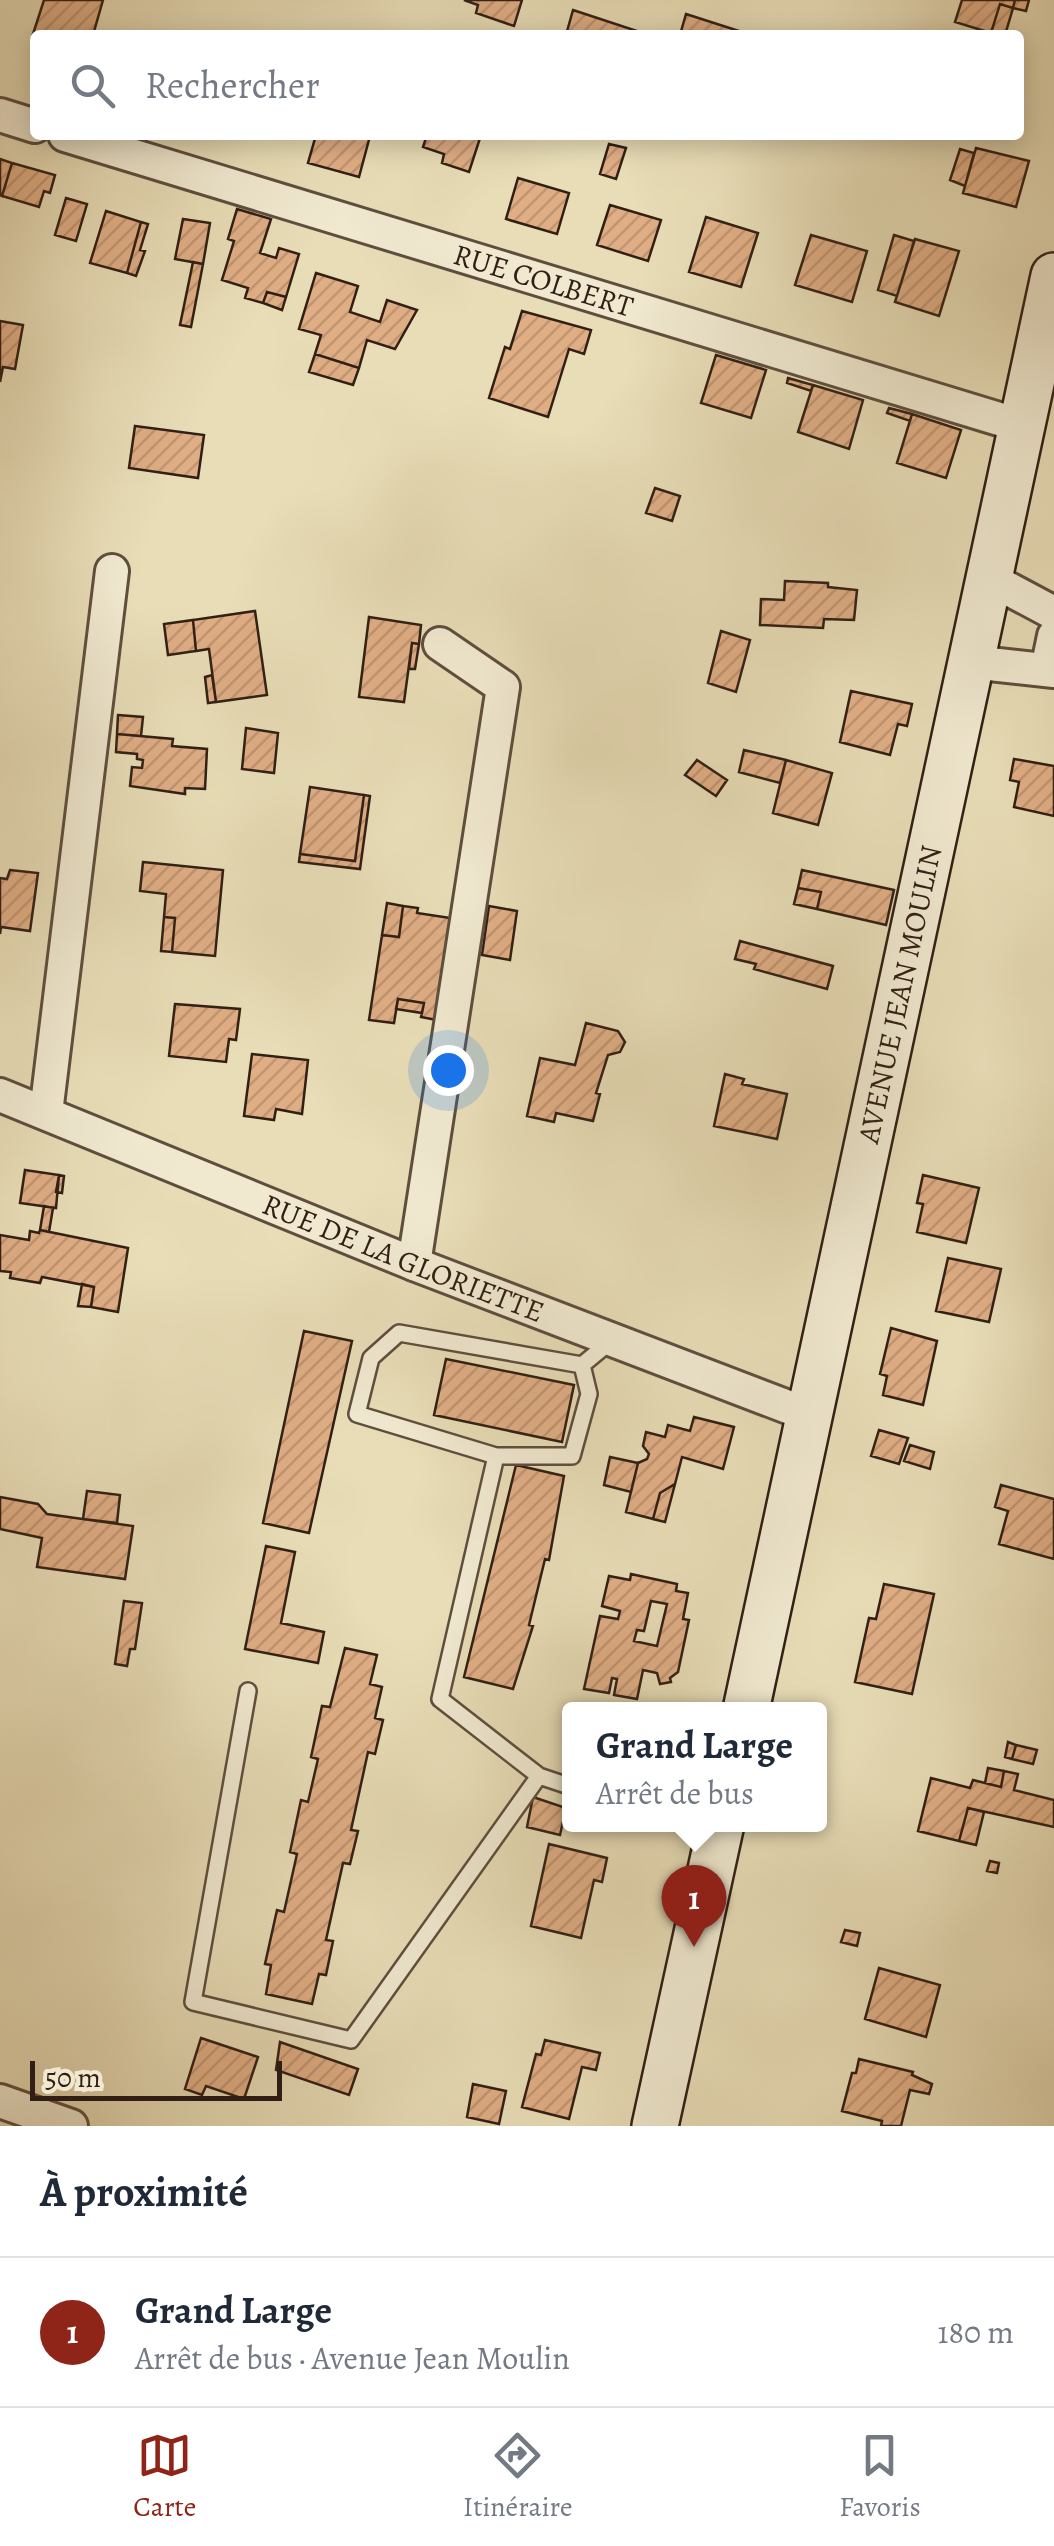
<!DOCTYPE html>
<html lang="fr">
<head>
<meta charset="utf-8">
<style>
  :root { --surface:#fff; --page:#f6f6f7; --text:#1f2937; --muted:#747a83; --line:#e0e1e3; --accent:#8f2418 }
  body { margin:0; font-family:Alegreya,serif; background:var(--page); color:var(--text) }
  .scale { position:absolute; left:30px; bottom:25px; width:252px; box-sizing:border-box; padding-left:10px; border:5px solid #311f15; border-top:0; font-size:28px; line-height:35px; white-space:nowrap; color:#311f15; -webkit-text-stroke:8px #f0e9d0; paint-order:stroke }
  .you { position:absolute; left:448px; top:1070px; width:35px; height:35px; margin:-25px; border:8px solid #fff; border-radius:50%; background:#1a73e8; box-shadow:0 0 0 15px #1a73e833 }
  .badge { display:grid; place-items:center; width:65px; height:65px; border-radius:50%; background:var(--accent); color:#fff; font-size:32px; font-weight:700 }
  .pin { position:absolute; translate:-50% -82px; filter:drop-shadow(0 2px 5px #0008) }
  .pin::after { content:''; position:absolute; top:52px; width:35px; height:30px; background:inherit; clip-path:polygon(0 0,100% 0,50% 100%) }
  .popup { position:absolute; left:562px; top:1702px; width:265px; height:130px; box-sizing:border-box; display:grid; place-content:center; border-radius:10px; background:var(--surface); filter:drop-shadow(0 2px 8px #0005); font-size:32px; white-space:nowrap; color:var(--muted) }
  .popup b { font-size:38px; color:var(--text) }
  .popup::after { content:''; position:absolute; left:50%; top:100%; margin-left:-20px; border:20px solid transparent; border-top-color:var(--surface) }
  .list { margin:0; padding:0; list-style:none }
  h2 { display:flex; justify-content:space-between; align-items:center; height:130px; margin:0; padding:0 40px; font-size:42px }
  h2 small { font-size:32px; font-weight:400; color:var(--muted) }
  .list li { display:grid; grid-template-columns:65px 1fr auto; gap:30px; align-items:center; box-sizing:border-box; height:150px; padding:0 40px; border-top:2px solid var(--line) }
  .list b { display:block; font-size:38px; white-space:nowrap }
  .list p { margin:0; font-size:32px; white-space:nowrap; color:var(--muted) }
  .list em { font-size:32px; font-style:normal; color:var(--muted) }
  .icon { flex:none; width:55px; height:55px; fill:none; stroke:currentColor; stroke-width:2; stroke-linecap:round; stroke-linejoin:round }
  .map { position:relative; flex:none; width:1054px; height:2126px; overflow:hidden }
  .search { position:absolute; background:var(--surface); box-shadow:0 5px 25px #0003; left:30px; right:30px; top:30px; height:110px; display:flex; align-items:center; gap:25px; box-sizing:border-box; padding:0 35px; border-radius:10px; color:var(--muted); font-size:38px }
  .sheet { height:280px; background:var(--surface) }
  nav { display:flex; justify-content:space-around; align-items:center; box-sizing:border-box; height:140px; border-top:2px solid var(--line); background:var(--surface); font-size:28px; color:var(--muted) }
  nav a { display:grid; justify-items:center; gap:5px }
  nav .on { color:var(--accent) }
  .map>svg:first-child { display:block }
  .building { fill:url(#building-hatch); stroke:#311f15; stroke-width:2.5; fill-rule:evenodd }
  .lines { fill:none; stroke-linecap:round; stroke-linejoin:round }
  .lane-casing { stroke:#5f4e3e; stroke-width:20 }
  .street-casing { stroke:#5f4e3e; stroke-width:38 }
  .secondary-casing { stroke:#311f15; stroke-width:50 }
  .lane { stroke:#f0e9d0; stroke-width:15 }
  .street { stroke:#f0e9d0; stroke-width:32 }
  .secondary { stroke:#f0e9d0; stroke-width:45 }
  .labels { text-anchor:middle; stroke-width:8; stroke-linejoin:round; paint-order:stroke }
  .street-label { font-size:30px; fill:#311f15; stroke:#f0e9d0 }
</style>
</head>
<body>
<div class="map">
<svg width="1054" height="2126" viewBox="0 0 1054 2126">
  <defs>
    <pattern id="building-hatch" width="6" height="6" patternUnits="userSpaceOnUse" patternTransform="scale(2.5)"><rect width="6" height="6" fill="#e0ae85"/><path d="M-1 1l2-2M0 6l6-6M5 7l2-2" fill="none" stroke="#c19572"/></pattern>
  </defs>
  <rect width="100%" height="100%" fill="#e8ddb7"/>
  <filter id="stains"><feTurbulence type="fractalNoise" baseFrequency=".002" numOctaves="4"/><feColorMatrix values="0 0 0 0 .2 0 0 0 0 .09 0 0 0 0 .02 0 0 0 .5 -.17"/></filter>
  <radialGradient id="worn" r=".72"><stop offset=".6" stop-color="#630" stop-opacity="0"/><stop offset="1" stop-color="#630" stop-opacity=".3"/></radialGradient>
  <path class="building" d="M44,0H103L93,35L33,34Z
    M464,0H522L514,26L476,13L478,5Z
    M962,0H1015L1013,8L1000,4L991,33L955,22Z
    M1015,0H1029L1026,11L1013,8Z
    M1000,4L1013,8L1005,35L991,33Z
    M573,10L640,32L639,35H566Z
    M686,14L739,31L737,35H680Z
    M316,135L370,136L359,177L308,163Z
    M427,135H481L469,172L442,163L444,154L423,147Z
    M609,144L626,148L616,179L600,174Z
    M976,148L1029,161L1016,207L963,193Z
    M960,149L974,153L965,186L950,180Z
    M0,159L12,163L2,196L0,195Z
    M12,163L55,175L50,193L44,191L39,207L2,196Z
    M518,178L569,193L557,234L506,219Z
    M66,198L87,204L76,241L55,235Z
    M610,205L661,220L648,261L597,245Z
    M237,209L271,219L260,253L276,258L279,248L299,254L286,297L267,292L263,303L245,298L248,288L222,280L234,241L228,239Z
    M106,211L141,222L127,273L90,263Z
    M706,217L758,233L741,287L689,272Z
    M183,219L210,223L203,264L175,259Z
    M141,222L148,224L140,250L145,251L136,276L127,273Z
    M811,235L867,251L852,302L795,285Z
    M894,235L914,241L897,296L878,290Z
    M915,239L959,251L939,316L895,302Z
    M193,262L203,264L191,327L180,325Z
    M316,273L358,286L350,312L380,322L387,300L417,310L395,349L367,340L359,368L315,354L321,335L299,329Z
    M267,292L286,297L282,310L263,303Z
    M522,311L591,330L584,354L569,349L548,417L489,398L505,347L510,349Z
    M0,321L23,325L15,369L3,367L0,382Z
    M315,354L359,368L353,385L309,372Z
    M716,355L766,370L751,418L701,403Z
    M788,378L813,385L811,391L787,383Z
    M813,385L863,400L849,449L798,432Z
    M889,408L912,414L910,421L887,413Z
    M912,414L961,430L946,478L897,463Z
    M135,426L204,435L198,478L129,468Z
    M655,488L680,496L672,521L646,513Z
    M785,581L828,583V587L857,590L854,620L824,619L823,628L760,625L761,599L784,600Z
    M255,611L267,695L216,702L209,649L196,651L193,620Z
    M369,617L421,625L419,644L412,643L404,702L359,697Z
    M193,620L196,651L168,655L164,624Z
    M721,631L750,640L736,692L708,683Z
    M412,643L419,644L415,669H409Z
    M212,675L216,702L208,703L205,677Z
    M851,691L912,704L907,726L898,724L890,755L840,742Z
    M118,715L143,717L141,736L117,734Z
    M246,728L278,733L274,773L242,769Z
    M117,734L173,739L172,746L207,749L205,789L185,788V794L130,786L132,767L142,768L143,760L137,759V754L116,752Z
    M744,750L786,760L780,783L739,772Z
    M1014,759L1054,766V816L1014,807L1019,782L1010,780Z
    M697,760L727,780L716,796L685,775Z
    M786,760L832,773L818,825L773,813Z
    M310,787L364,795L355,861L300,854Z
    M364,795L370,796L360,869L299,862L300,854L355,861Z
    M143,862L223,870L215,956L172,952L175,918L164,917L166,894L140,891Z
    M10,870L38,873L30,931L1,927L0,934V878L7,879Z
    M802,870L894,890L886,925L817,909L821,892L798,888Z
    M798,888L821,892L817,909L794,904Z
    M387,903L403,906L399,937L382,935Z
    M403,906L418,908L417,913L457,919L442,1021L421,1017L424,1003L398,999L394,1023L369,1020L382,935L399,937Z
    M489,906L517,911L510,960L482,955Z
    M164,917L175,918L172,952L161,951Z
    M740,941L833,966L827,989L754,969L756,964L735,959Z
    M398,999L424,1003L422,1013L396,1009Z
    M175,1004L240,1009L236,1040L229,1039L226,1062L169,1056Z
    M586,1023L618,1031L625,1042L620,1052L608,1055L596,1093L600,1094L593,1121L556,1113L554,1122L527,1116L540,1058L575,1065Z
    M252,1054L308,1060L302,1114L276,1109L274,1120L244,1116Z
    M725,1074L744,1079L742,1084L787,1094L777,1139L714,1126Z
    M25,1170L59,1175L56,1208L20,1203Z
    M59,1175L64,1176L62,1193L56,1192Z
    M923,1175L979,1188L966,1243L917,1232L923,1204L917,1203Z
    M44,1206L53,1208L49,1232L40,1230Z
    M40,1230L128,1248L118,1312L91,1307L94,1287L42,1277L40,1283L10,1278L11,1272L0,1271V1235L29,1240L30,1231L39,1233Z
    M948,1258L1001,1269L989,1322L936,1311Z
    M82,1284L94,1287L91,1307L78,1306Z
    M891,1328L937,1341L923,1405L883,1395L887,1376L880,1374Z
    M304,1331L352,1341L309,1533L263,1523Z
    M446,1359L574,1385L562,1442L434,1415Z
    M694,1417L734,1427L723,1469L682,1457L675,1484L660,1493L653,1519L626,1512L638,1463L647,1459L649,1454L643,1446L646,1432L665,1437L668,1425L690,1431Z
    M879,1430L908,1438L899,1464L871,1456Z
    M910,1445L934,1452L930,1469L904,1461Z
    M610,1457L638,1463L631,1492L604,1485Z
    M516,1465L564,1476L549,1560L545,1559L529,1625L533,1626L513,1689L464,1677Z
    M675,1484L665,1522L653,1519L660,1493Z
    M1001,1485L1054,1499V1559L999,1544L1008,1511L995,1507Z
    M87,1491L120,1495L117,1523L83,1519Z
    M0,1497L38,1504L47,1514L133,1526L125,1579L37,1567L42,1538L0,1529Z
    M266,1546L295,1552L281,1623L324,1632L318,1663L245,1649Z
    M631,1574L677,1584L676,1591L688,1593L683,1619L689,1620L678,1672L670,1678L671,1682L660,1684L657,1673L643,1670L637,1699L614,1695L617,1679L612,1678L609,1693L584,1689L600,1616L618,1619L620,1611L602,1606L609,1576L630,1580ZM651,1601L667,1604L657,1646L634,1641L637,1630L644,1631Z
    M884,1584L934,1594L912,1694L855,1682L869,1618L876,1619Z
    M124,1601L142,1603L135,1649H130L127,1666L115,1664Z
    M345,1648L377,1655L370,1684L382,1687L375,1718L383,1720L375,1754L368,1752L351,1830L358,1831L350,1864L343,1863L326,1940L333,1941L326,1975L319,1974L312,2004L266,1994L271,1965L265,1964L277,1910L284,1912L297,1854L290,1852L301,1800L308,1802L318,1759L311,1757L322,1706L330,1707Z
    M1008,1742L1016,1745L1012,1759L1005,1757Z
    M1016,1745L1037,1750L1033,1764L1012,1759Z
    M988,1768L1004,1771L1001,1787L985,1783Z
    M1004,1771L1018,1774L1014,1790L1054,1800V1827L968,1808L959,1841L918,1831L931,1778L970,1788L973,1780L1001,1787Z
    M533,1797L566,1808L560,1835L527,1827Z
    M968,1808L984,1812L976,1845L959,1841Z
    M549,1844L607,1858L602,1882L594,1880L581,1938L531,1926Z
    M990,1861L999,1863L997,1873L987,1871Z
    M845,1930L860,1933L857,1946L841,1942Z
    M879,1968L940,1985L926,2037L865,2019Z
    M201,2038L258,2057L244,2099L206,2086L202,2095L185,2089Z
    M545,2040L600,2053L596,2070L582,2067L569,2119L522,2107L536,2054L541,2055Z
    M280,2042L358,2069L349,2095L276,2070Z
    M859,2059L913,2072L912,2075L932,2084L929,2094L910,2090L901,2126H881L882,2121L842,2111L852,2073H856Z
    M473,2084L506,2091L499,2124L467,2117Z"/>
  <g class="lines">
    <g class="lane-casing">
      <path id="lane" d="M582,1365L589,1394L572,1456H496L357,1414L371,1358L399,1333L582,1365L611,1341
        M496,1456L440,1699L539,1776
        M248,1691L193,2002L351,2040L539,1776L569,1786
        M687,1824L715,1834"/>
    </g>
    <g class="street-casing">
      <g id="street">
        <path d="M0,115L35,126"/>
        <path id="s1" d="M65,135L1022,426"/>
        <path d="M988,578L1054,613"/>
        <path d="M971,662L1054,671"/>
        <path d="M1047,670L1054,636"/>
        <path id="s2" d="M0,1095L414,1264L809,1415"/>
        <path d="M46,1113L112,571"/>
        <path d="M414,1264L503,687L440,644"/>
        <path d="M0,2101L71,2126"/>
      </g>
    </g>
    <g class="secondary-casing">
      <g id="secondary">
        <path id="s3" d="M746,1710L1054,276"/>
        <path d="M655,2126L721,1824"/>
      </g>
    </g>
    <use href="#lane" class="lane"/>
    <use href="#street" class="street"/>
    <use href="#secondary" class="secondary"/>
  </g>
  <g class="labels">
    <g class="street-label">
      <text dy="10" stroke="none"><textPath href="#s1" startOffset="500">RUE COLBERT</textPath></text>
      <text dy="10" stroke="none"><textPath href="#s3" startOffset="732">AVENUE JEAN MOULIN</textPath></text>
      <text dy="10" stroke="none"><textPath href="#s2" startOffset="435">RUE DE LA GLORIETTE</textPath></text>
    </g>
  </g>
  <rect width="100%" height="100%" filter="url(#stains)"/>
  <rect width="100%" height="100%" fill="url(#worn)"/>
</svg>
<div class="scale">50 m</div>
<div class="you"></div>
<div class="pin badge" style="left:694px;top:1947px">1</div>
<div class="popup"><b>Grand Large</b>Arrêt de bus</div>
<div class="search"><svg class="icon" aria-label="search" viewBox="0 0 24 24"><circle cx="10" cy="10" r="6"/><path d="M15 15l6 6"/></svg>Rechercher</div>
</div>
<section class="sheet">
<h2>À proximité<small></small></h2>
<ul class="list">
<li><span class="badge">1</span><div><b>Grand Large</b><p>Arrêt de bus · Avenue Jean Moulin</p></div><em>180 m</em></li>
</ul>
</section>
<nav>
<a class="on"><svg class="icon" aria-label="map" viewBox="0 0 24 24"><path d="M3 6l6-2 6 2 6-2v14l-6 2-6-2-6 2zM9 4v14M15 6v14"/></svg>Carte</a>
<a><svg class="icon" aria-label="directions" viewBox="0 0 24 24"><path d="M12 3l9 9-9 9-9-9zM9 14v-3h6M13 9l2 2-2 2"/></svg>Itinéraire</a>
<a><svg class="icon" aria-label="saved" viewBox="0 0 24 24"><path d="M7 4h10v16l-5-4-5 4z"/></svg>Favoris</a>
</nav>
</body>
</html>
